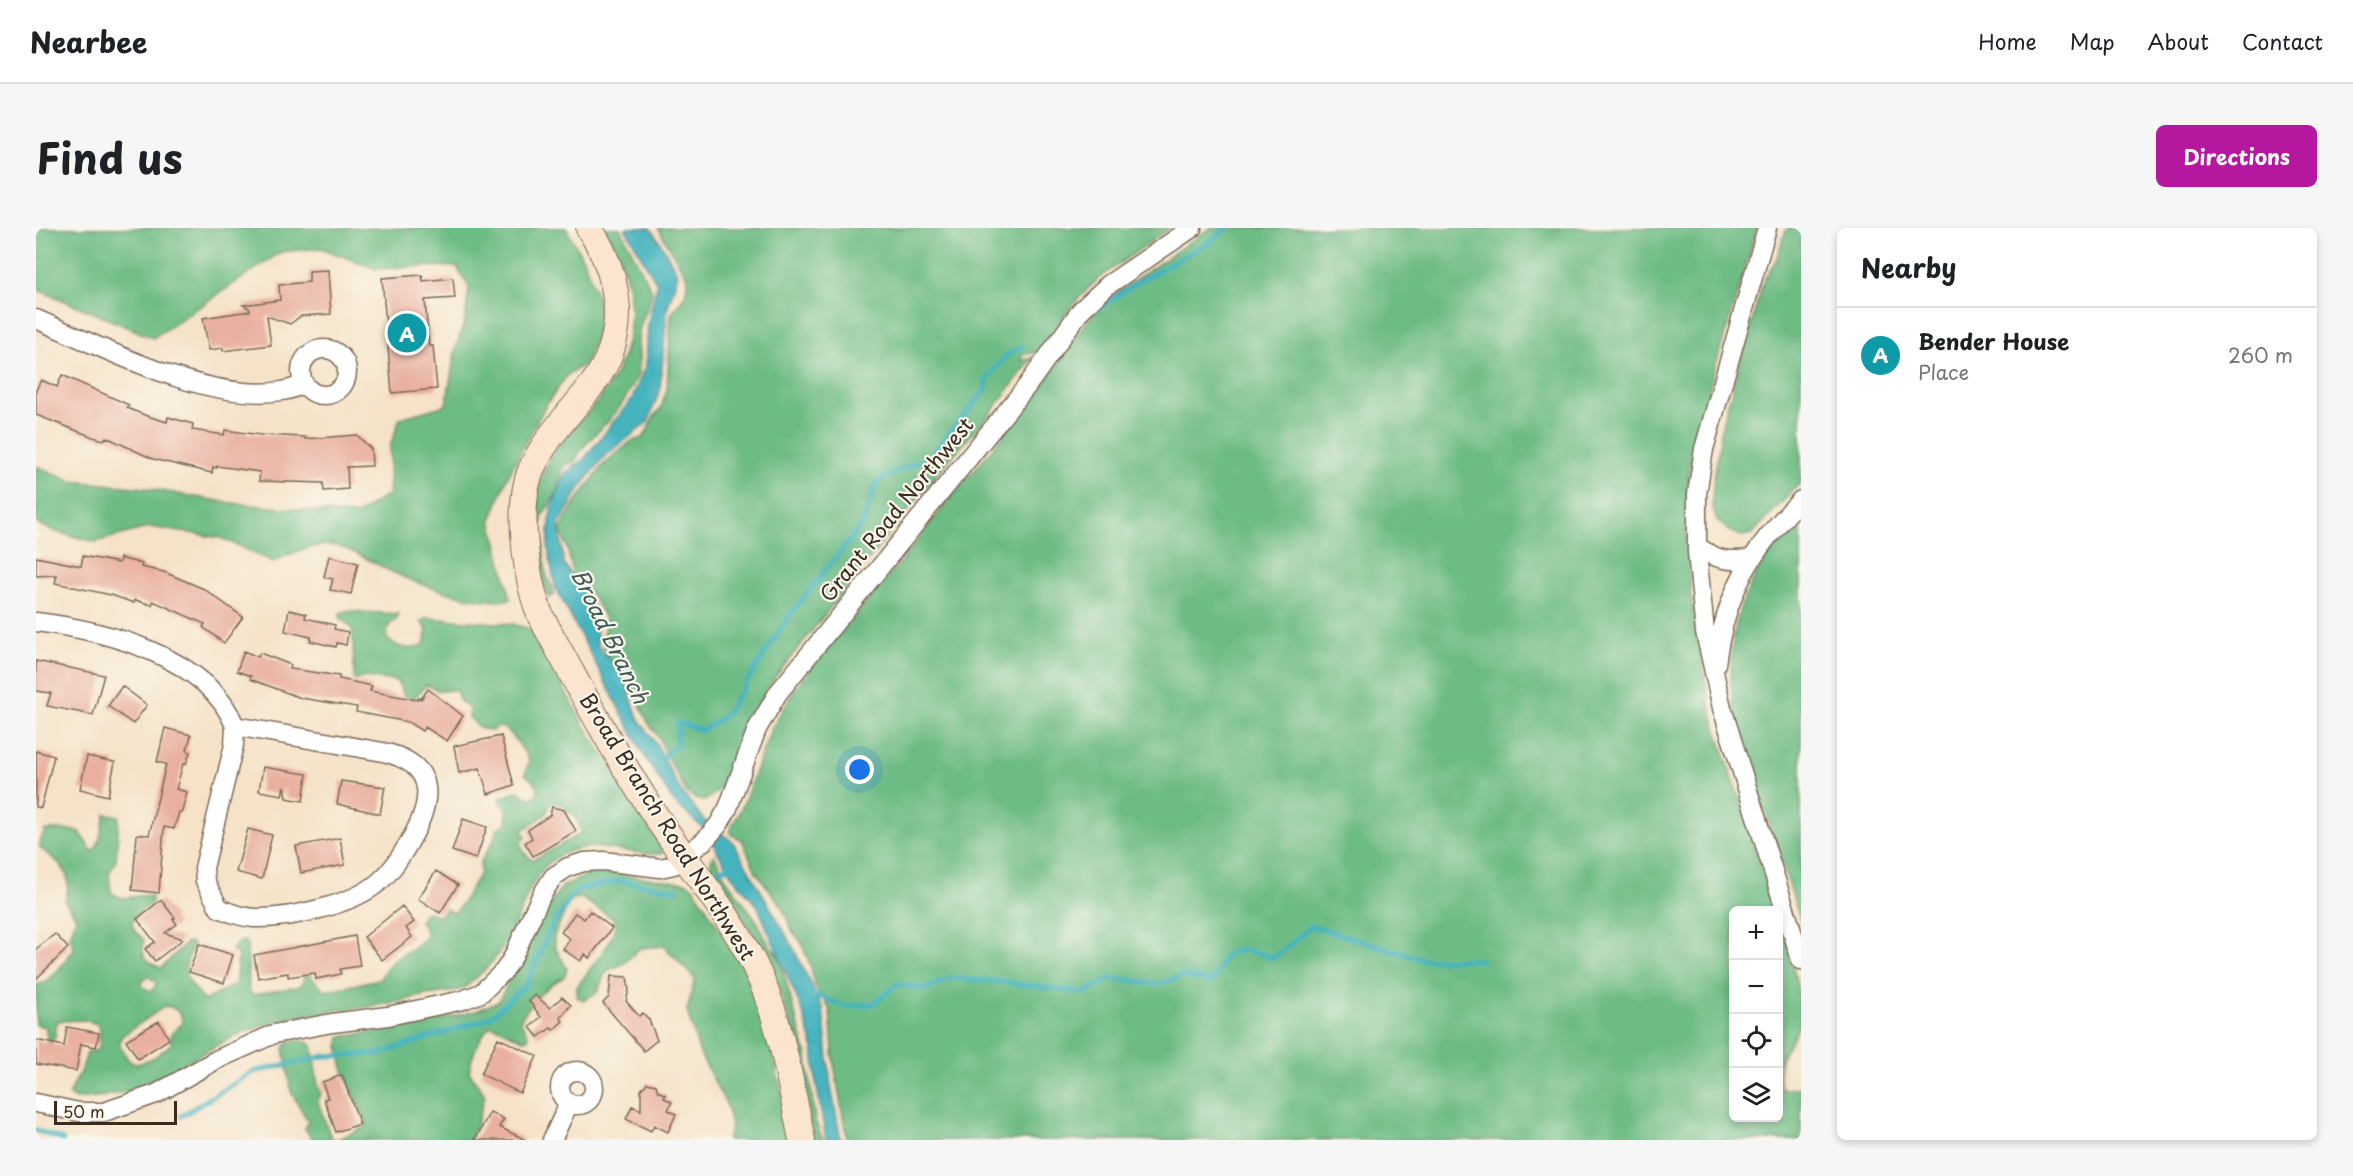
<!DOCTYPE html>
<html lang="en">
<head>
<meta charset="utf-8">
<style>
  :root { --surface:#fff; --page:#f6f6f6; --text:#202124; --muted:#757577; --line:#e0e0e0; --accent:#b5179e }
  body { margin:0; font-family:"Playpen Sans",sans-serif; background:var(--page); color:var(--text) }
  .controls { position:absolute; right:18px; bottom:18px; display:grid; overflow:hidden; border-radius:9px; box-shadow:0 3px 9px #0003 }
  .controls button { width:54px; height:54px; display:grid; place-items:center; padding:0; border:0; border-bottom:2px solid var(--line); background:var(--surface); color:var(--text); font:30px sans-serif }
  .scale { position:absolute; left:18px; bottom:15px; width:123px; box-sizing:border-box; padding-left:6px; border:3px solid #3b2a1e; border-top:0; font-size:16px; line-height:21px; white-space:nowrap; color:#3b2a1e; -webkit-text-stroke:4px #fbf7ec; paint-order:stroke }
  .you { position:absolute; left:824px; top:542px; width:21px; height:21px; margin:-15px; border:4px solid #fff; border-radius:50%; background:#1a73e8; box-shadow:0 0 0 9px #1a73e833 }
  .badge { display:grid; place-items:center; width:39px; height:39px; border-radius:50%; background:var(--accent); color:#fff; font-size:20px; font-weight:700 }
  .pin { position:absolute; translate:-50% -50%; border:3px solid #fff; box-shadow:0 2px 6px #0006 }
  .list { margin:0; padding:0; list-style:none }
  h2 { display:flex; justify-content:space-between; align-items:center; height:78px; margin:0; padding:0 24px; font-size:26px }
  h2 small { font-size:20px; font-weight:400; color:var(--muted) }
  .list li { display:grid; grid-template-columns:39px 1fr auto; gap:18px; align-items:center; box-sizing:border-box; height:96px; padding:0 24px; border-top:2px solid var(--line) }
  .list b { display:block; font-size:22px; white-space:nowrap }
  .list p { margin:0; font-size:20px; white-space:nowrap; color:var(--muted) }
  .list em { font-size:20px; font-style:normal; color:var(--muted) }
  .icon { flex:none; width:33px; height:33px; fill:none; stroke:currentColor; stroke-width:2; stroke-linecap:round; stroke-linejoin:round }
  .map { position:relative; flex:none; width:1765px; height:912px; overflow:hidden; border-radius:9px }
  header { display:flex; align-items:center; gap:36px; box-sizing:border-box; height:84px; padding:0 30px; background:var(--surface); border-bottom:2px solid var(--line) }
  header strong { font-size:28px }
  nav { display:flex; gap:33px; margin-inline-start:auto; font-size:21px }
  .intro { display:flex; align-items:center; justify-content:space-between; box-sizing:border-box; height:144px; padding:0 36px }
  h1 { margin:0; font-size:42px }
  .button { padding:15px 27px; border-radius:9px; background:var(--accent); color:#fff; font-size:21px; font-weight:700 }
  main { display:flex; gap:36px; padding:0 36px }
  aside { flex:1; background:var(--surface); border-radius:9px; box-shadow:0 3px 9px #0003 }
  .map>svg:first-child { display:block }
  .forest { fill:#6ebc85; stroke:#547352; stroke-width:1.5; fill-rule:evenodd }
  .water { fill:#45b4bf; stroke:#406f6e; stroke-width:1.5 }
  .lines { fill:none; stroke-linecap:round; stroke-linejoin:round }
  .stream { stroke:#45b4bf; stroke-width:5 }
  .building { fill:#e9b09f }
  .minor-casing { stroke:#7c6a59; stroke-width:21 }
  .secondary-casing { stroke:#7c6a59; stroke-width:28 }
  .minor { stroke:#fff; stroke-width:18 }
  .secondary { stroke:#fbe5cf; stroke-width:26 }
  .labels { text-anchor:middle; stroke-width:4.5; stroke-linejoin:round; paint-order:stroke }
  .street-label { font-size:21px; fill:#3b2a1e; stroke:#fbf7ec }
  .water-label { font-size:22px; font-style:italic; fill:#3e5a56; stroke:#fbf7ec }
</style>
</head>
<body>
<header>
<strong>Nearbee</strong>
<nav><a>Home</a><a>Map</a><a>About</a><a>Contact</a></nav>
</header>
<div class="intro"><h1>Find us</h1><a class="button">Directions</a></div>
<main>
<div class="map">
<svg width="1765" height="912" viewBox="0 0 1765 912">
  <rect width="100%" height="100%" fill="#fbf7ec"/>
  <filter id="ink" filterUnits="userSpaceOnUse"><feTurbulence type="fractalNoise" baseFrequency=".0167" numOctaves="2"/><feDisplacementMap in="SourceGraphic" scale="12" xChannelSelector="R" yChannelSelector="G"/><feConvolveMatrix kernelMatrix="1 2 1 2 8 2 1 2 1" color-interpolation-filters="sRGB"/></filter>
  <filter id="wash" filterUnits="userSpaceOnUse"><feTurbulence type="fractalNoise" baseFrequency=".008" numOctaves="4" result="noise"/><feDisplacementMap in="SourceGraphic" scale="24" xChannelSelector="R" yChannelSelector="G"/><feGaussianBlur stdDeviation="1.35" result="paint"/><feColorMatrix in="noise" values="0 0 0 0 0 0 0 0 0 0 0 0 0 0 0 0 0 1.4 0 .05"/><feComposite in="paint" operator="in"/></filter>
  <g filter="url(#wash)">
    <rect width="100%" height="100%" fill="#f5e2c7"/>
    <path class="forest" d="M0,0H530L548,33L563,74V102L549,136L532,146L510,177L472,248L455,292L475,371C443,379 380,356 350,341C337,334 309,318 295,317C274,317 256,325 237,334L185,310L114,299L60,314L20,304L0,295V238L35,253L109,260L194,275L321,287L353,266L354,219L364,190L410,177L420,119L429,93L433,59L421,39L397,38L340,41L285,20L245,24L117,110L0,61Z
      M567,0H584L616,63C616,72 606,91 603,103C600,116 605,129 603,141C601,154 584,180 575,190C563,204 547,215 539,233L528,238L521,265L506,288L505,299L510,346L519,366L514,370C493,331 492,263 517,225C530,205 550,189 564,170C605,117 604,54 567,0Z
      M622,0H1134L1063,50L1036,77L1002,124L986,127L985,133L997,130L953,187L905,241L740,448L710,496L688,557L669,573L658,570L651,565L629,525L624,511L613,496L598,464L593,447L575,437L566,413L570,397L568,388L557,369L537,345L531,319L524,302L537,278L568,236L597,212L605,211L609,207L617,190L625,180L631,161L635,86L649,68L652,51Z
      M1174,0H1721L1678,143L1652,247L1650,307L1655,368L1670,458L1679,497L1740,682H1698V890H1742L1743,689C1752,718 1765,764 1765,793C1761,806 1752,815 1747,826C1741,836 1743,851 1745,862L1765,859V912H811L798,836L794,782L779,758L775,739L764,712L757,704L745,677L720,644L706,612L696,607L694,602L708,574L735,501L762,456L873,324L891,299L985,186L1032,123L1049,95L1074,69Z
      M1751,0H1765V254L1716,306L1706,308L1695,304L1681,293L1676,276L1677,256L1687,193L1728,51L1740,32Z
      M1765,289V694L1699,489C1685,406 1706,348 1765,289Z
      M310,383L362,386L361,391L353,397L350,410C361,420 374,423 388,417L391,401L385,394L390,390L477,396L491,400L497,404L548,497L627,621L626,626C601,629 565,614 540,621C494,633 491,676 472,711C463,727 454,738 440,750C436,753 431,759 426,761C415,765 402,765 390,767C377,769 364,775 350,776C305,783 259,785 216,801C178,815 145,841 107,857C85,867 64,869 40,871L35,869L33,866C40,851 48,840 51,824L63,822L64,804L62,796L47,792L21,793L19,810L14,815L11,812L10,799L0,797V757C16,754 29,733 38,721L34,709L40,689L29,673C38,643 26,637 4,620V614L9,602H34L44,604L54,621L58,623L63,614L69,586L83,588L80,632L73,645L75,665L86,670L113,667L116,669V675L99,688L96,695L98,702L108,712C103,728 111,734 125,740L150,715L155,714L157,717C144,750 148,745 168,773L199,757L202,727L196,722C199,717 203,713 209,713L211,717L213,762L217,767L265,758L268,750L263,728L270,726L275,749L289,763L344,751C347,745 351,738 356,734C368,723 383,721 391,705L384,693L387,686L392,684L404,688L410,681L417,685L421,683L445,644L444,635L458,612L460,602L470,595C471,587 473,580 465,576L463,571L481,563L495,571L502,565L501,557L489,546L493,534L492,530C484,519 476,501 462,498L456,503L444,500L433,489V480L423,472L421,464L418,462L404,463L391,457L375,473L370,471L361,453L330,449L320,452L318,450L317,405L315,399L304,390V385ZM518,574L528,577L530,583L538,586L546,605L497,632C490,629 485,621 485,614L491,608L487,606V602L510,586L514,576ZM111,748L121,755L115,764L105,757ZM129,778L135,779L144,785L147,795L135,806V816L119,829L102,836L93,833L83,815L86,808Z
      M678,627L690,651L722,695L732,715L743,729L771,828L779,892L787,912H777L752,789L741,753L711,696L675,646V631Z
      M557,645L582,646L651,655L658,660L707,738L732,802L756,912H691L695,901L692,880L664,826L651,783L659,751L628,718L604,720L587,736L574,741L568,747L562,764L548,772L541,769V759L571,718L580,698L578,691L544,669L533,674L518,708L519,719L531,741L528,749C509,758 495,775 484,792L492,807V811L487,812L463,800L454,798C442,811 436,827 433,844L449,867L440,899L434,912H300L329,899L330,893C320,868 299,836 304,809L377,798L440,783L462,774L488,727L508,682L528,657Z
      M256,813H269L276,817L281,853L285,866L282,874L295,910L300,912H277L269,901L272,893L255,864L248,821L250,816Z"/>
    <path class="water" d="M589,0H614L624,14L642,46L631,82L624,162L612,194L567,230L544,260L523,297L528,336L558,380L562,418L589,450L602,490L621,517L643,560L667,591L697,614L756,717L787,781L795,859L805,912H790L780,854L777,818L766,782L721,677L696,648L668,601L638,574L609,529L519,359L512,319L515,280L530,244L547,232L596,171L610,136L612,94L621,56Z"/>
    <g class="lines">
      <path class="stream" d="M1063,80L1107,51L1175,13L1191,0
        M622,535L641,516L642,495L667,502L689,488L753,388L826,297L841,253L894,228L949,163L952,149L972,126L986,119
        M678,645L695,637
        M775,771L780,767L807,778L837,776L862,756L890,761L915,750L967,754L1049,765L1075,750L1121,756L1149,748L1176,754L1191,725L1209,722L1238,730L1276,698L1385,731L1445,732
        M145,888L217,844L289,828L343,826L453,790L490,757L518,694L541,662L584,653L641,662
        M0,902L27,912"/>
    </g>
    <g id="blocks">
      <path class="building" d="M292,42L295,86L265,88L254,96L231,88L235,117L187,123V120L173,122L167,90L214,83L213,80L207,77L244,72L243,57L273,54V43Z
        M386,47L387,53L417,50L419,70L389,72L393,118H397L401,161L356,165L346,50Z
        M26,147L93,177L91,180L111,188L131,194L132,189L157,196L156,202L188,207L189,202L225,207L269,209V211L321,207L335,221L336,238L311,239L312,261L288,263L287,255L223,253L224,244L181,238V240L177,239L176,245L117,231L70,209L68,212L57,209L0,187V162L5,152L21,159Z
        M47,328L83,335L84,330L106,336L105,339L128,344L168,361L207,389L188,415L167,399L169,396L117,373L116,377L99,372L98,375L75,367L19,355L21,347L0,348V329L45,338Z
        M293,328L322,335L315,366L294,362L297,351L288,349Z
        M253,382L270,386L269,390L299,397L298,401L312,404L310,417L301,415L300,419L274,413L275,409L249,403Z
        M208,423L222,429L224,425L255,437L254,441L303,448V451L336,458L334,463L381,472L383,470L385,471L392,461L427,488L411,513L389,499L386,503L372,494L320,484L321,479L265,470L214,451L215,448L201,443Z
        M0,433L68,447L57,487L11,478L15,465L0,463Z
        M86,458L111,477L97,496L72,478Z
        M129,500L155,507L151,523L154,524L150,536H147L140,561L151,564L146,584H143L138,601L128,599L123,665L96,662L101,606L113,607L130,536L121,534Z
        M465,508L478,557L452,566L444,540L423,545L418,518Z
        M0,523L18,528L5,580L0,579Z
        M51,528L79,534L72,568L44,561Z
        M227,539L271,546L267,573L250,570L248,558L246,567L223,563Z
        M305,553L349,559L344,586L301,576Z
        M516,579L528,582L540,603L497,628L489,615L496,610L492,602L514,587Z
        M427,591L451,599L440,631L416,623Z
        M212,601L236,607L226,651L200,644Z
        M304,610L309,637L265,645L260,618Z
        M400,643L422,657L404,685L382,671Z
        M125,672L139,690L137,691L141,696L129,705L147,711L119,733L109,721L119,714L101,691Z
        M366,678L378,694L370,700L376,709L346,732L328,709Z
        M554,683L576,700L553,730L549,726L544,733L527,721L534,711L525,704L539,685L548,691Z
        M19,706L32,720L0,751V721Z
        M319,708L324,738L304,741L305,746L280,751L279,745L252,749V745L222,750L218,727Z
        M163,716L197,727L188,755L153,744Z
        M575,748L591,749L593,762L590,773L603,788L607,785L613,792L621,812L608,823L567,775L573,769Z
        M499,767L514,780L526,769L535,777L524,790L527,793L517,802L515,800L502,809L494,799L505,789L493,773Z
        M123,793L133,811L102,831L90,812Z
        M31,799L63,805L60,819L45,816L40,843L0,836V812L28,818Z
        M462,810L501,828L484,865L445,846Z
        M306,847L324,896L300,904L288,871L292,870L286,854Z
        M611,855L620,857L622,863L630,867L628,870L636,874L632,882L640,886L632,904L618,897L615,903L590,891L596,878L605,882V862Z
        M454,884L468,891L463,899L490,912H439Z"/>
    </g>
  </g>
  <g filter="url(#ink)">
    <use href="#blocks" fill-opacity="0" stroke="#7c6a59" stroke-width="1.5"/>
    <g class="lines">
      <g class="minor-casing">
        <path id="minor" d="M1731,0L1668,221L1661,266V324L1669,404L1686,480L1765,732
          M0,91C69,120 170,175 246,163C253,162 261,159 268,156
          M265 144a23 23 0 1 1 46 0a23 23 0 1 1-46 0Z
          M1661,318C1681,332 1690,334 1714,331
          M0,394C67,402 172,428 199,498
          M1680,436C1689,366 1715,321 1765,272
          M199,498L347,524C405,537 396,577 371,618C363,631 355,644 343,654C317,677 252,691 218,690C205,689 194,685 183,680L169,653L168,640L198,517Z
          M524 860a17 17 0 1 1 34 0a17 17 0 1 1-34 0Z
          M0,875L43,884H68L120,866L180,832L238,806L296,795L352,788L427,772L445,765L468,743L477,729L505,668L517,649L532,639L548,634L567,633L624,640L638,637L669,612L683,596L692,580L721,501L742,465L991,158L1045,82L1072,57L1156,0
          M516,912L533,875"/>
      </g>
      <g class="secondary-casing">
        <path id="secondary" d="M553,0C585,49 594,108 556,157C535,184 509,210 495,242C480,278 490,353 505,389C542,457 578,525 621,590C656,643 702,695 726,754C747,804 755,859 766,912"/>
      </g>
      <use href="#minor" class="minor"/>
      <use href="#secondary" class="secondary"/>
    </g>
  </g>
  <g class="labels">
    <g class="street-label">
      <text transform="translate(861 282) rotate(-51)" y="7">Grant Road Northwest</text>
      <text transform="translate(631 599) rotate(58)" y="7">Broad Branch Road Northwest</text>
    </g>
    <g class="water-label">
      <text transform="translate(574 408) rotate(64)" y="8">Broad Branch</text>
    </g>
  </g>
</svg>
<div class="controls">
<button>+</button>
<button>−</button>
<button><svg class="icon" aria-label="locate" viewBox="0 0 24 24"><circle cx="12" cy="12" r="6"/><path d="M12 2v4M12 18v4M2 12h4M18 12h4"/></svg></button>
<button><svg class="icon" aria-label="layers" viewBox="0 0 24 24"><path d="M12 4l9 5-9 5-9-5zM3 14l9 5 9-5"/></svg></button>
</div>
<div class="scale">50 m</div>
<div class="you"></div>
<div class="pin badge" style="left:371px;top:105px;background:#0f9aa8">A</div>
</div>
<aside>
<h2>Nearby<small></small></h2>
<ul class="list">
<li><span class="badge" style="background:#0f9aa8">A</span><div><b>Bender House</b><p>Place</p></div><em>260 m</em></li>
</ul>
</aside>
</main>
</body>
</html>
